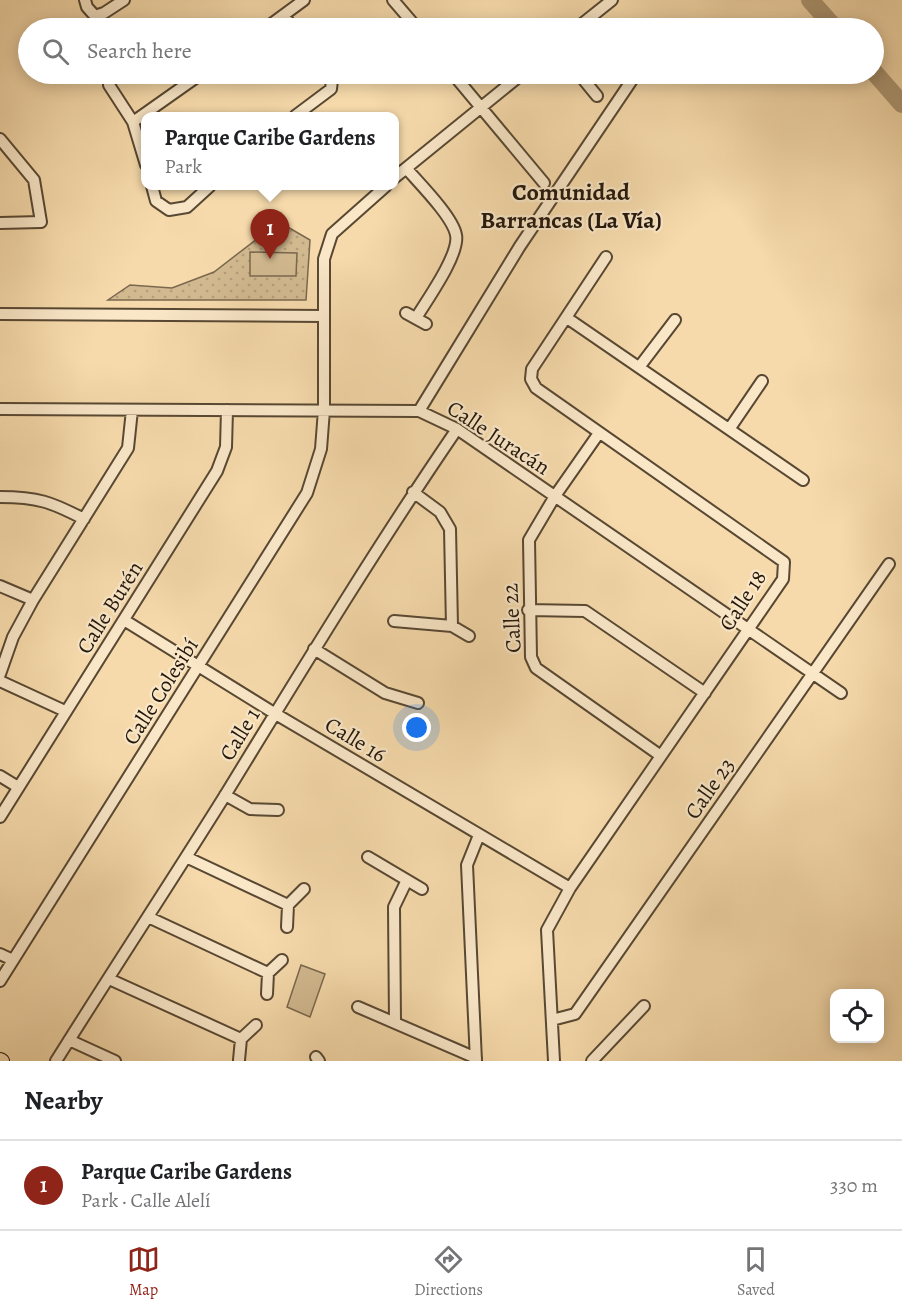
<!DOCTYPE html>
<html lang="en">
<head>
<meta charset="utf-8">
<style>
  :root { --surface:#fff; --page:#f2f2f2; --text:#202124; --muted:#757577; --line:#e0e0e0; --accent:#8f2418 }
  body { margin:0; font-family:Alegreya,serif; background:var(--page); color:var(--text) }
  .controls { position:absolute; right:18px; bottom:18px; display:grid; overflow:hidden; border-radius:12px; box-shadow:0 3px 15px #0003 }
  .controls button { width:54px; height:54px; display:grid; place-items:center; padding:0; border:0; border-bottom:2px solid var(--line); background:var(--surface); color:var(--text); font:30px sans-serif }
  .you { position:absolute; left:417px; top:728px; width:21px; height:21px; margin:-15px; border:4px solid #fff; border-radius:50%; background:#1a73e8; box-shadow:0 0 0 9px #1a73e833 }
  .badge { display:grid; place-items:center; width:39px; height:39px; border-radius:50%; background:var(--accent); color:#fff; font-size:20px; font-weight:700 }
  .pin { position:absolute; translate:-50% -50px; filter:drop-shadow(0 2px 3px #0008) }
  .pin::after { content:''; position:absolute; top:32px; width:21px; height:18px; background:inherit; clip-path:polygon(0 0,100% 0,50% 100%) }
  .popup { position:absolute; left:141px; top:112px; width:258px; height:78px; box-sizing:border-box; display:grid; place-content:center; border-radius:12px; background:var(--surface); filter:drop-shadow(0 2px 4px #0005); font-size:20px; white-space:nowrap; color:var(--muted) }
  .popup b { font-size:22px; color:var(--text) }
  .popup::after { content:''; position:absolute; left:50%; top:100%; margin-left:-12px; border:12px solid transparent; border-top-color:var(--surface) }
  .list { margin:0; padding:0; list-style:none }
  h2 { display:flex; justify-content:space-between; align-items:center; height:78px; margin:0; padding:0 24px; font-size:26px }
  h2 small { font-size:20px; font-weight:400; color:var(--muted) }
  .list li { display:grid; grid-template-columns:39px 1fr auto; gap:18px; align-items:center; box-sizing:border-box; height:90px; padding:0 24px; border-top:2px solid var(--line) }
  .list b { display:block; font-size:22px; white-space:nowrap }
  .list p { margin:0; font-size:20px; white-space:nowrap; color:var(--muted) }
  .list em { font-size:20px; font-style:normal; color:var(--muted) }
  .icon { flex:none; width:33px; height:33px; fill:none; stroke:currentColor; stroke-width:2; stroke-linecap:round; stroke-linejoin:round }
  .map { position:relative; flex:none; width:902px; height:1061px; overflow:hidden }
  .search { position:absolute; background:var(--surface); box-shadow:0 3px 15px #0003; left:18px; right:18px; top:18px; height:66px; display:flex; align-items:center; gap:15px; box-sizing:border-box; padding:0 21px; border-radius:33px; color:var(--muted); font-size:22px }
  .sheet { height:168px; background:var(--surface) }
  nav { display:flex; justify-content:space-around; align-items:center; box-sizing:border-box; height:84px; border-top:2px solid var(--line); background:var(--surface); font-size:16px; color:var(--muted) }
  nav a { display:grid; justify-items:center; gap:3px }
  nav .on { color:var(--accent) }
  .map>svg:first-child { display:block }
  .grass { fill:url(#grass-dots); stroke:#7a684e; stroke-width:1.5 }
  .garden { fill:#d2b990; stroke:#7a684e; stroke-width:1.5 }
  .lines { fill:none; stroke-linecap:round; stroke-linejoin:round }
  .river { stroke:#ae9875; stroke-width:18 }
  .minor-casing { stroke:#584833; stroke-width:14 }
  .major-casing { stroke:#23170b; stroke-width:16 }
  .minor { stroke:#f9e7c8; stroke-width:10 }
  .major { stroke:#f6daab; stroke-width:14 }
  .labels { text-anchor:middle; stroke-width:4.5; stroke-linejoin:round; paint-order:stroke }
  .street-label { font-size:22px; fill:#23170b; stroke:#f9e7c8 }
  .neighbourhood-label { font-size:24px; font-weight:bold; fill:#23170b; stroke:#f9e7c8 }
</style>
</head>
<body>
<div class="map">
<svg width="902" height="1061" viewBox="0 0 902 1061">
  <defs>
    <pattern id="grass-dots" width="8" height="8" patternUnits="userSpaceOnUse" patternTransform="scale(1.5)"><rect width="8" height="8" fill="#d2b990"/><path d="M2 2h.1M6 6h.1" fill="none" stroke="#b49e7b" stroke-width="1.8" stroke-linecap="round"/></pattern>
  </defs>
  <rect width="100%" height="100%" fill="#f6daab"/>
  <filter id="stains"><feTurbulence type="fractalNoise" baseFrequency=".00333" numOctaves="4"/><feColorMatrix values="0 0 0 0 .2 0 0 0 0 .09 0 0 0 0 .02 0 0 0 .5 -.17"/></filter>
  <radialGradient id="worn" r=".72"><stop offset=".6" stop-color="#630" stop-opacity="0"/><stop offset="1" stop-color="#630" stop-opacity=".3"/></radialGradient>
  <path class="grass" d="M279,222L310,240L306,300H108L130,285L172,288L214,272Z"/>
  <path class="garden" d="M250,252L297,253L296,276H250Z
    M301,965L325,974L310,1017L287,1007Z"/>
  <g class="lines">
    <path class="river" d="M810,0L835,28
      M874,72L902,104"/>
    <g class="minor-casing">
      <path id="minor" d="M85,0L87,7L95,16L104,13L124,0
        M393,0L417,28
        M284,16L293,28
        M266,28L304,0
        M577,28L612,0
        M453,74L544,183
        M579,74L597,96
        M109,85L133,122L146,165
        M295,116L331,89L332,80L327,74
        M133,122L201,74
        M0,139L34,180L41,222L0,223
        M406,168C419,183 453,217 456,235C460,254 427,300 416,318
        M394,178L522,74
        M152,186L156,201L169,210L187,207L210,186
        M406,313L426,324
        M0,314L324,316
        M567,318L803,480
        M640,366L675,320
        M0,409L419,411L457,429L841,693
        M419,411L520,246L636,74
        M730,428L762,381
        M599,433L555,496L529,540L531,657L536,668L661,756
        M413,492L440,512L450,529L452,626
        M0,497C38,497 51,502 84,519
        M0,586L33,600
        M528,610L585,611L705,693
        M124,620L274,713L570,888
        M394,621L452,626L469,636
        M314,649L385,693L418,703
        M0,674L13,637L33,600L128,448L132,410
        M0,681L65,711
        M0,776L18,787
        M225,795L250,809L278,810
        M0,817L217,471L226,447L227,410
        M186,857L288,905
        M368,857L422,889
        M148,917L268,973
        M287,927L288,905L304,889
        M0,954L13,960
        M109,979L241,1039
        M0,981L307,493L321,449L324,410V259L332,234L386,186
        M267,994L268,973L282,960
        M358,1007L476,1058
        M552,1020L575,1014L889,564
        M395,1022L394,907L407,880
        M69,1040L115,1061
        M316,1057L319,1061
        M239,1060L241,1039L256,1025
        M56,1061C111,973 169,885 224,797C300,673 375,549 457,429
        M476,1061L467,865L479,835
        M554,1061L547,930L570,888L783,579L784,562L536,388L531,379L532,369L606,257
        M592,1061L644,1006"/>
    </g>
    <g class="major-casing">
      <path id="major" d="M0,1060L2,1061"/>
    </g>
    <use href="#minor" class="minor"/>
    <use href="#major" class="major"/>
  </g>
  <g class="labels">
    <g class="street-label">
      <text transform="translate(499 437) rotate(33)" y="8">Calle Juracán</text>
      <text transform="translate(742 600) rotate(-57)" y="8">Calle 18</text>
      <text transform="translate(109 607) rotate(-58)" y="8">Calle Burén</text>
      <text transform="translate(511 618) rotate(-93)" y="8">Calle 22</text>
      <text transform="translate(160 691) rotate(-58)" y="8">Calle Colesibí</text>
      <text transform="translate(239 734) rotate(-59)" y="8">Calle 1</text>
      <text transform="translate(356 739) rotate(31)" y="8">Calle 16</text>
      <text transform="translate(709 788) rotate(-55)" y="8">Calle 23</text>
    </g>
    <g class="neighbourhood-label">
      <text x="571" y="200">Comunidad<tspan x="571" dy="28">Barrancas (La Vía)</tspan></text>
    </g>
  </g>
  <rect width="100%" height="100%" filter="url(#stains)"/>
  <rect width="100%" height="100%" fill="url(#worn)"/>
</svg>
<div class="controls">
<button><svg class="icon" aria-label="locate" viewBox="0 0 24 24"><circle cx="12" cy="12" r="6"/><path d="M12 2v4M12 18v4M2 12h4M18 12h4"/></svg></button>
</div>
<div class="you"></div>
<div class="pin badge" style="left:270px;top:259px">1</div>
<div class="popup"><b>Parque Caribe Gardens</b>Park</div>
<div class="search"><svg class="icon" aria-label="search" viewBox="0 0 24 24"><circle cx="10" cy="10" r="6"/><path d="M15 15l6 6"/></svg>Search here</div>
</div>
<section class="sheet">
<h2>Nearby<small></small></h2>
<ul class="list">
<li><span class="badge">1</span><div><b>Parque Caribe Gardens</b><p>Park · Calle Alelí</p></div><em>330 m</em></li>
</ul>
</section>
<nav>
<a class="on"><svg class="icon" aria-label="map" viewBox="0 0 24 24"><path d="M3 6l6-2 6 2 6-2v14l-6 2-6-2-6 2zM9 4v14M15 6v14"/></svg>Map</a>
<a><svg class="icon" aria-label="directions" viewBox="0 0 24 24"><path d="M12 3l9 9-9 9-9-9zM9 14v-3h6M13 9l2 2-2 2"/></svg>Directions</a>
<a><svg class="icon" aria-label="saved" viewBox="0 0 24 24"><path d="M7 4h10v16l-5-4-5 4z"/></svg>Saved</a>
</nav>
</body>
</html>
